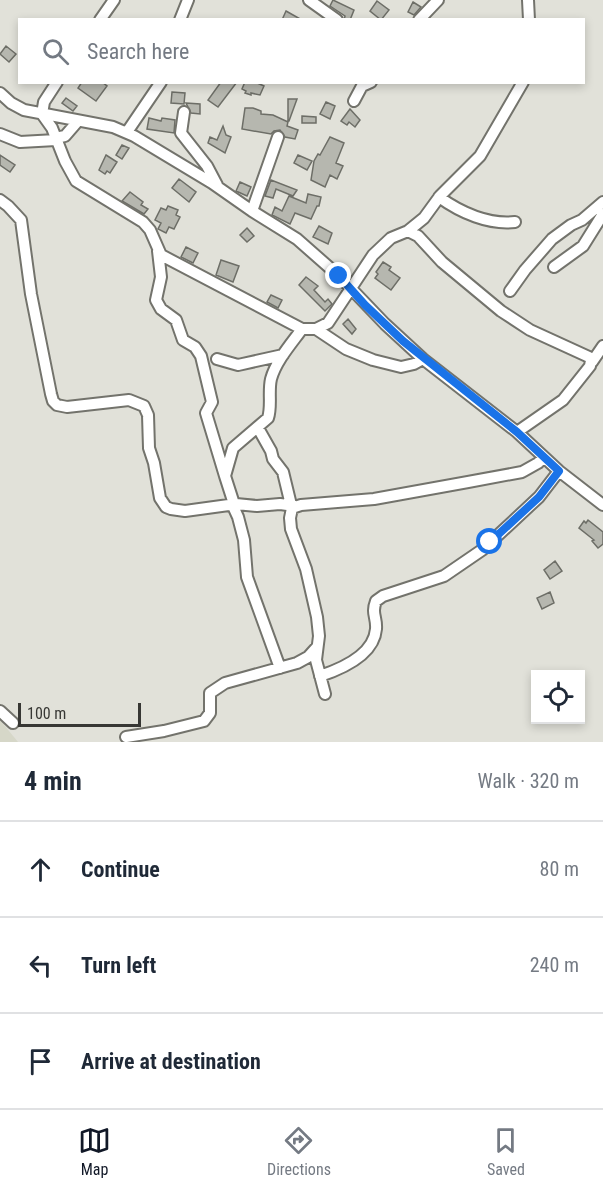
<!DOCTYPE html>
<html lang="en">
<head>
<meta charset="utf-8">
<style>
  :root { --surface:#fff; --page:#f6f6f7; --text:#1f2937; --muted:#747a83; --line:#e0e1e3; --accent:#111827 }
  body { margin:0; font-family:"Roboto Condensed",sans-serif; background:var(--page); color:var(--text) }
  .controls { position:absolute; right:18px; bottom:18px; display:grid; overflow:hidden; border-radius:0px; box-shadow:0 3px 9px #0003 }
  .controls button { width:54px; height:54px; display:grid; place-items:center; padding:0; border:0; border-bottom:2px solid var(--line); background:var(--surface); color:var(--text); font:30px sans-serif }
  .scale { position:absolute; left:18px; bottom:15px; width:123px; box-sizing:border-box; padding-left:6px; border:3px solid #373734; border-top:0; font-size:16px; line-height:21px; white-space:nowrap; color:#373734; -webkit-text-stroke:4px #e1e1d9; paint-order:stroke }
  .stop { position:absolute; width:18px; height:18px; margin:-14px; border:4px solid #1a73e8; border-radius:50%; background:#fff }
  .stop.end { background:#1a73e8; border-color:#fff; box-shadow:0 2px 6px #0008 }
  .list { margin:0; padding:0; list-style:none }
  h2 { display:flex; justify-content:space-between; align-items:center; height:78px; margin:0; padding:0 24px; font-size:26px }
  h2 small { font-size:20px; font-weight:400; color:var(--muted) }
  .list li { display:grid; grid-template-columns:39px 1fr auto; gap:18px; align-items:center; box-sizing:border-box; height:96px; padding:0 24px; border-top:2px solid var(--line) }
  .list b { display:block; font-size:22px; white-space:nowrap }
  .list em { font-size:20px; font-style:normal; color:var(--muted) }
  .icon { flex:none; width:33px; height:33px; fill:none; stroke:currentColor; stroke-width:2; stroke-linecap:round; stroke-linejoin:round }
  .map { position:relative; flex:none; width:603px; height:742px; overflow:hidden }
  .search { position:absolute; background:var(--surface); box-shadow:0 3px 9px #0003; left:18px; right:18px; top:18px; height:66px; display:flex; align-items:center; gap:15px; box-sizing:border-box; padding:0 21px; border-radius:0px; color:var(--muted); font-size:22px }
  .sheet { height:366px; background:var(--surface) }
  nav { display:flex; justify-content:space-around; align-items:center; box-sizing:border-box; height:84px; border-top:2px solid var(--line); background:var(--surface); font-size:16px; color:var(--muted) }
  nav a { display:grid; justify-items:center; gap:3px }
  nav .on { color:var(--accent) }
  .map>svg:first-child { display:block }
  .built { fill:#d6d7c8 }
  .building { fill:#b6b7af; stroke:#6d6e67; stroke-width:1.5 }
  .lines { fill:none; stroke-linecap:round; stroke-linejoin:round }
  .minor-casing { stroke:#73736c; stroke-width:14 }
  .minor { stroke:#fff; stroke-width:10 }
  .route { stroke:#1a73e8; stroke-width:8 }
</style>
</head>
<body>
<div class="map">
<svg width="603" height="742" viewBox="0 0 603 742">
  <rect width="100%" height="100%" fill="#e1e1d9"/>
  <path class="built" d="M0,720L18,742H0Z"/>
  <path class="building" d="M333,0L354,10L350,20H344L345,16L330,6Z
    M377,1L389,10L381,20L370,11Z
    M413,2L421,7L414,15L408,12Z
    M286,11L302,20H282Z
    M6,46L16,54L9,62L0,54Z
    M82,82H102L107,86L96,101L78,88Z
    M221,82H237L218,107L208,100Z
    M245,82H255L264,86L260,95L251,93V95L245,93L246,91L242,89Z
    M172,92L185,93L184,104L171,103Z
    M66,98L77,106L73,111L62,103Z
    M288,99H297L289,121H288Z
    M326,102L335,106L330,119L320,114Z
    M186,103L200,104V114L191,113Z
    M245,108H253L261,111V114L273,115L288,122L287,126L298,130L295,139L285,137L280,130L274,131L271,134L242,129Z
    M350,109L360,120L355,127L349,122L347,125L341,121Z
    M302,116L316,117V123H302Z
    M149,118L161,121L162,118L175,120L174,133L147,129Z
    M223,126L226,135L231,137L225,153L208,143L210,137L217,140Z
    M330,137L344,143L336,163L343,166L337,179L330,175L325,187L311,180L314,161L318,154L320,155Z
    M122,145L129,148L122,159L116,155Z
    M0,155L15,165L10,172L0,165Z
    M106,155L117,162L110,173L107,171L105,174L99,170Z
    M298,155L312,161L307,170L294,163Z
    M179,179L196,192L189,202L172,188Z
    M271,180L297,190L293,196L276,189L273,198L265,196Z
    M240,182L251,187L247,196L236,191Z
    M130,192L143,202L141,205L148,209L144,214L122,201Z
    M308,194L321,197L319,206H317L311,219L295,213L290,224L272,215L275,207L282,211L289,196L306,203Z
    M168,206L178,210L176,215L180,217L174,229L169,227L166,233L158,229L161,223L155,220L161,208L166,210Z
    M319,226L332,233L328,244L313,237Z
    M247,228L254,236L247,242L240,235Z
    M186,247L198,253L193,263L181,257Z
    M221,260L239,266L233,282L216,275Z
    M383,262L391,267L389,270L400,278L391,290L375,278L378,274L376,272Z
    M306,277L318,286L314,290L325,302L328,299L332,304L325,311L299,285Z
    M271,295L282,300L278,308L267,302Z
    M348,319L356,329L352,334L343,324Z
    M588,520L603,532V544L598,548L592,541L594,540L579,528L584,521L586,523Z
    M555,561L562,571L550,579L544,570Z
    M550,592L554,603L542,609L537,598Z"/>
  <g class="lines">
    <g class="minor-casing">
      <path id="minor" d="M309,0L337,20
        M528,0L529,20
        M100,20L114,0
        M180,20L188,0
        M419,20L438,0
        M57,82L44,102L42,114L52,128L65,161L76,181L143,222L150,230L161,255L302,329H316L328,323L373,255L391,238L408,231L418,236L442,262L501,311L530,330L589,357L591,360L590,366L563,400L517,432
        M0,93L11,103L24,110L113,127L134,136L212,183L252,211L297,239L339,276L385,324L423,359L517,432L559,471L603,505
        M354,101L362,86L371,82
        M184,112L181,133L207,166L217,185
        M127,132L161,82
        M0,134L20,142L56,140
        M55,138L65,136L78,121
        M439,197C461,213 489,225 515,222
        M0,200L8,206L21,220L31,294L51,394L53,401L57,405L67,407L129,400L144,406L148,415L149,448L154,463L160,498L166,507L171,509L185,511L236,504L257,506L280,504L295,506
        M252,211L278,137
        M408,231L424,218L440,196L480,156L523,82
        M158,251L161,277L156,300L161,309L176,320L183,340L195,347L201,356L212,402L206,413L225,476
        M554,267L583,246L603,214
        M510,291L525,270L552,239L571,225L582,220L603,202
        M316,329L346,349L373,360L401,367L414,364L423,359
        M217,359L238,365L283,355
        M592,362L603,346
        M258,428L271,451L273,459L283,472L291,505
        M232,504L238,517L244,540L247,577L280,668
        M234,504L225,476L233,448L268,418C272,406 268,392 271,379C276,361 291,344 302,329
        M320,676C341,669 374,655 376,629C377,617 371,614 376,601L383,596L444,576L482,550L539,497L559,471
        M325,694L316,660L319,636L317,617L306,569L291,529L290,518L292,508L301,505L374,499L468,482L522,472L538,463L544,457
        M0,711L13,723
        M126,737L164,731L204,721L210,713V693L225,683L297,663L308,657L317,647"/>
    </g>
    <use href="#minor" class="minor"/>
  </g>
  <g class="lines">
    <path class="route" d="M339,276L365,305L403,341L517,432L559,471L539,497L490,542"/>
  </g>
</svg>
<div class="controls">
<button><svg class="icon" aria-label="locate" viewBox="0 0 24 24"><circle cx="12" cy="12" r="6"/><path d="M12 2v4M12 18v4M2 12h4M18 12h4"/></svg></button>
</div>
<div class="scale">100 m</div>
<div class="stop" style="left:490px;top:542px"></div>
<div class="stop end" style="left:339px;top:276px"></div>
<div class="search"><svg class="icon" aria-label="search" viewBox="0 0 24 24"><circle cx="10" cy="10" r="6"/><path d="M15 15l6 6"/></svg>Search here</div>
</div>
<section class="sheet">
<h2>4 min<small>Walk · 320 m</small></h2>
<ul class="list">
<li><svg class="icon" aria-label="ahead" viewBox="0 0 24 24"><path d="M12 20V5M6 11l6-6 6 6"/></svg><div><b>Continue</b></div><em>80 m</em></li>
<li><svg class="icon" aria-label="left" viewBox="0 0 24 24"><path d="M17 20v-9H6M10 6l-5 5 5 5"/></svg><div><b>Turn left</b></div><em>240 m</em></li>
<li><svg class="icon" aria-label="arrive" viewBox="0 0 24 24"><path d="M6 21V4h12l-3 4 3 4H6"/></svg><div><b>Arrive at destination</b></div></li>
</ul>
</section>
<nav>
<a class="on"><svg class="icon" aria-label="map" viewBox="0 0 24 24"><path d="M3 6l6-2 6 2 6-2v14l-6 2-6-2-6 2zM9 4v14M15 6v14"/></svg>Map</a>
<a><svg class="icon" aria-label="directions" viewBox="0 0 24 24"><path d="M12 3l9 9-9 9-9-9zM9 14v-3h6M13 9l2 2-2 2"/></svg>Directions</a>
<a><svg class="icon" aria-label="saved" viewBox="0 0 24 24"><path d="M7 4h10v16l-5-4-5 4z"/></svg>Saved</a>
</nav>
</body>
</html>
